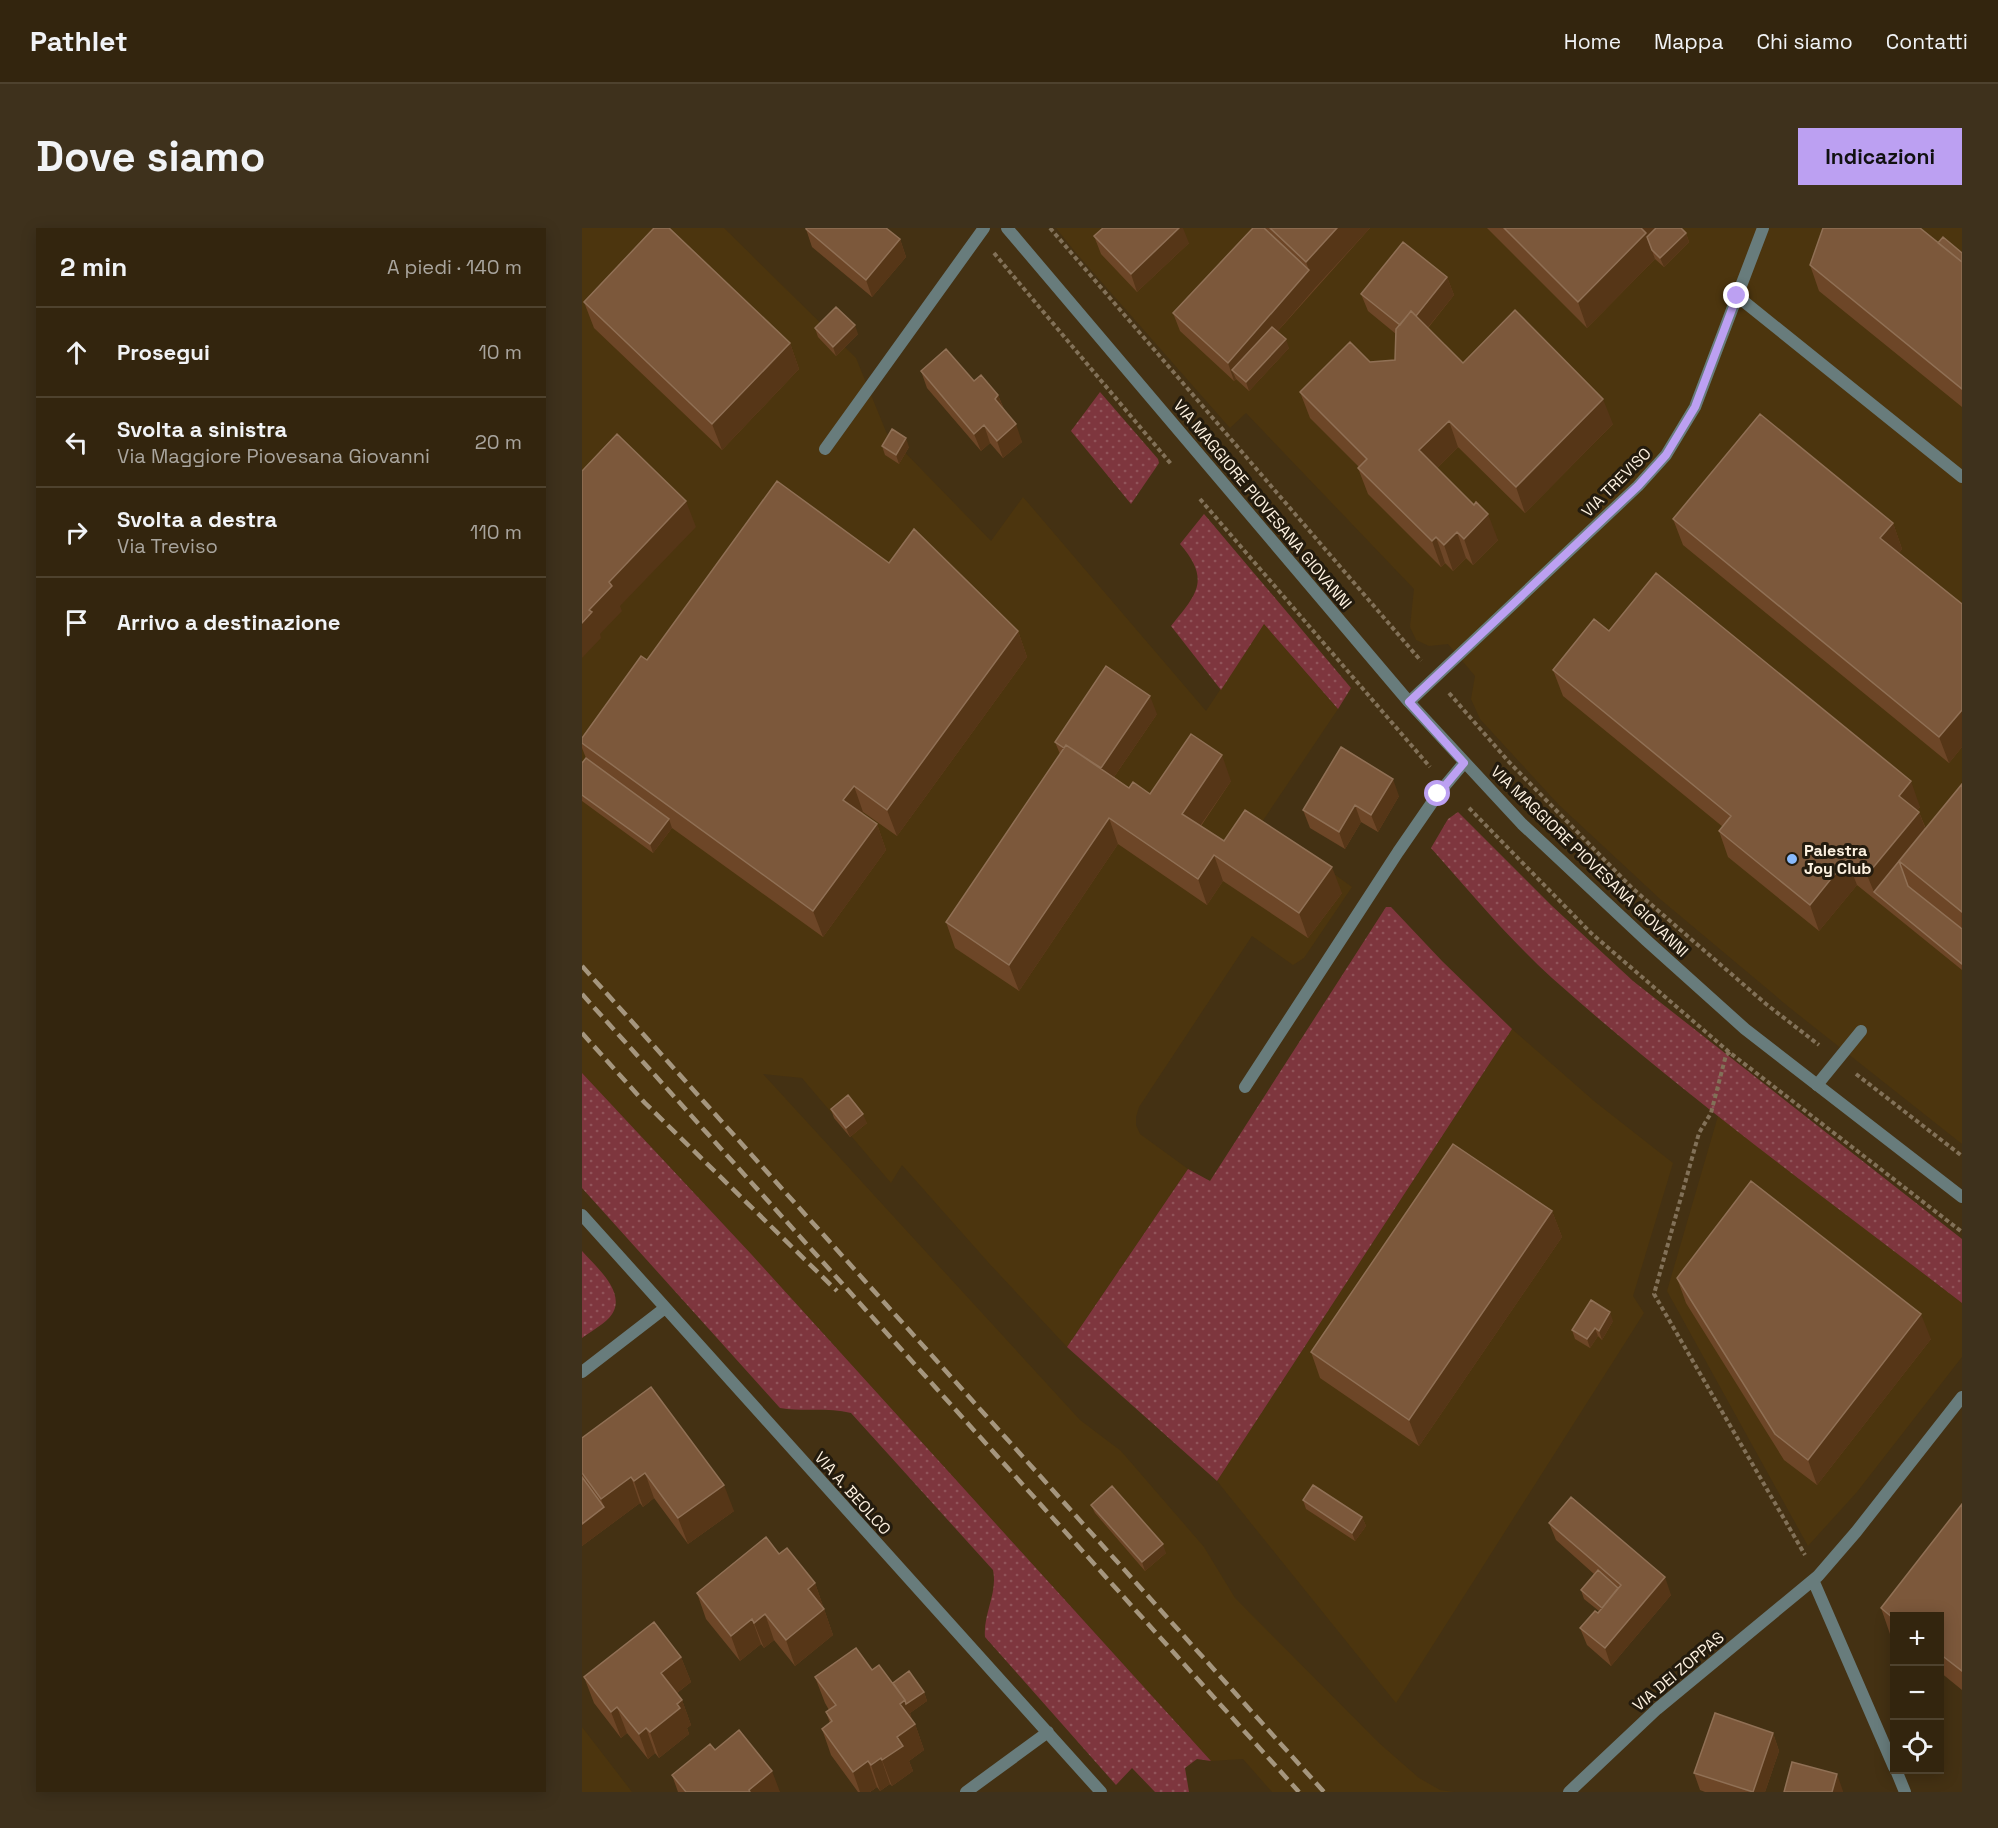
<!DOCTYPE html>
<html lang="it">
<head>
<meta charset="utf-8">
<style>
  :root { --surface:#33250e; --page:#3e311c; --text:#f1f3f6; --muted:#a9a59e; --line:#4e422e; --accent:#bca0f2 }
  body { margin:0; font-family:"Space Grotesk",sans-serif; background:var(--page); color:var(--text) }
  .controls { position:absolute; right:18px; bottom:18px; display:grid; overflow:hidden; border-radius:0px; box-shadow:0 3px 15px #0003 }
  .controls button { width:54px; height:54px; display:grid; place-items:center; padding:0; border:0; border-bottom:2px solid var(--line); background:var(--surface); color:var(--text); font:30px sans-serif }
  .stop { position:absolute; width:18px; height:18px; margin:-14px; border:4px solid #bca0f2; border-radius:50%; background:#fff }
  .stop.end { background:#bca0f2; border-color:#fff; box-shadow:0 2px 6px #0008 }
  .list { margin:0; padding:0; list-style:none }
  h2 { display:flex; justify-content:space-between; align-items:center; height:78px; margin:0; padding:0 24px; font-size:26px }
  h2 small { font-size:20px; font-weight:400; color:var(--muted) }
  .list li { display:grid; grid-template-columns:39px 1fr auto; gap:18px; align-items:center; box-sizing:border-box; height:90px; padding:0 24px; border-top:2px solid var(--line) }
  .list b { display:block; font-size:22px; white-space:nowrap }
  .list p { margin:0; font-size:20px; white-space:nowrap; color:var(--muted) }
  .list em { font-size:20px; font-style:normal; color:var(--muted) }
  .icon { flex:none; width:33px; height:33px; fill:none; stroke:currentColor; stroke-width:2; stroke-linecap:round; stroke-linejoin:round }
  .map { position:relative; flex:none; width:1380px; height:1564px; overflow:hidden; border-radius:0px }
  header { display:flex; align-items:center; gap:36px; box-sizing:border-box; height:84px; padding:0 30px; background:var(--surface); border-bottom:2px solid var(--line) }
  header strong { font-size:28px }
  nav { display:flex; gap:33px; margin-inline-start:auto; font-size:21px }
  .intro { display:flex; align-items:center; justify-content:space-between; box-sizing:border-box; height:144px; padding:0 36px }
  h1 { margin:0; font-size:42px }
  .button { padding:15px 27px; border-radius:0px; background:var(--accent); color:#111; font-size:21px; font-weight:700 }
  main { display:flex; gap:36px; padding:0 36px }
  aside { flex:1; background:var(--surface); border-radius:0px; box-shadow:0 3px 15px #0003 }
  .map>svg:first-child { display:block }
  .built { fill:#4c350e }
  .grass { fill:url(#grass-dots) }
  .lines { fill:none; stroke-linecap:round; stroke-linejoin:round }
  .path { stroke:#827158; stroke-width:4; stroke-dasharray:4.5 3; stroke-linecap:butt }
  .service { stroke:#687c7c; stroke-width:12 }
  .minor { stroke:#687c7c; stroke-width:12 }
  .tertiary { stroke:#687c7c; stroke-width:12 }
  .rail { stroke:#a5967e; stroke-width:4.5; stroke-dasharray:12 6; stroke-linecap:butt }
  .wall { fill:#6d4627 }
  .shaded-wall { fill:#563617 }
  .building { fill:#7c583b; stroke:#907055; stroke-width:1.5 }
  .route { stroke:#bca0f2; stroke-width:8 }
  .poi-dot { fill:#89bafc; stroke:#231b0e; stroke-width:2 }
  .labels { text-anchor:middle; stroke-width:6; stroke-linejoin:round; paint-order:stroke }
  .street-label { font-size:16px; fill:#fdf1e0; stroke:#231b0e }
  .poi-label { font-size:16px; font-weight:bold; fill:#fdf1e0; stroke:#231b0e; text-anchor:start }
</style>
</head>
<body>
<header>
<strong>Pathlet</strong>
<nav><a>Home</a><a>Mappa</a><a>Chi siamo</a><a>Contatti</a></nav>
</header>
<div class="intro"><h1>Dove siamo</h1><a class="button">Indicazioni</a></div>
<main>
<aside>
<h2>2 min<small>A piedi · 140 m</small></h2>
<ul class="list">
<li><svg class="icon" aria-label="ahead" viewBox="0 0 24 24"><path d="M12 20V5M6 11l6-6 6 6"/></svg><div><b>Prosegui</b></div><em>10 m</em></li>
<li><svg class="icon" aria-label="left" viewBox="0 0 24 24"><path d="M17 20v-9H6M10 6l-5 5 5 5"/></svg><div><b>Svolta a sinistra</b><p>Via Maggiore Piovesana Giovanni</p></div><em>20 m</em></li>
<li><svg class="icon" aria-label="right" viewBox="0 0 24 24"><path d="M7 20v-9h11M14 6l5 5-5 5"/></svg><div><b>Svolta a destra</b><p>Via Treviso</p></div><em>110 m</em></li>
<li><svg class="icon" aria-label="arrive" viewBox="0 0 24 24"><path d="M6 21V4h12l-3 4 3 4H6"/></svg><div><b>Arrivo a destinazione</b></div></li>
</ul>
</aside>
<div class="map">
<svg width="1380" height="1564" viewBox="0 0 1380 1564">
  <defs>
    <pattern id="grass-dots" width="8" height="8" patternUnits="userSpaceOnUse" patternTransform="scale(1.5)"><rect width="8" height="8" fill="#7e363e"/><path d="M2 2h.1M6 6h.1" fill="none" stroke="#91545a" stroke-width="1.8" stroke-linecap="round"/></pattern>
  </defs>
  <rect width="100%" height="100%" fill="#443113"/>
  <path class="built" d="M0,0H142L274,130L305,206L409,313L441,269L624,483L682,396L756,481L680,594L770,659L722,730L711,737L670,708L557,879L554,889V897L558,906L606,941L485,1119L405,1033L320,937L309,955L220,850L181,846L498,1192L539,1223L622,1319L653,1370L797,1515L837,1550L858,1562L873,1564H690L661,1531L629,1533L170,1027L0,845Z
    M474,0H1380V916L1208,780L1078,671L977,577L898,491L889,471L893,448L866,416L847,418L834,412L828,399L832,361L664,185L648,200L494,25Z
    M930,801L1012,873L1091,935L1051,1068L1062,1085L814,1475L635,1253Z
    M1136,888L1380,1075V1129L1275,1264L1226,1318L1085,1063Z
    M0,1499L50,1564H0Z"/>
  <path class="grass" d="M518,164L576,231L577,235L549,276L489,203Z
    M622,286L769,460L756,481L682,396L639,462L589,398C615,366 629,352 598,316Z
    M876,584L970,678L1051,753L1380,1011V1075C1242,969 1100,866 970,750C926,710 888,664 849,620L866,591Z
    M804,679H809L860,733L930,801L635,1253L485,1119L606,941L628,953Z
    M0,845L170,1027L629,1533L615,1531L603,1540L607,1564H573L550,1540L534,1557L403,1409C401,1386 416,1365 411,1342L269,1185C246,1179 221,1184 198,1180L0,960Z
    M0,1023C15,1040 48,1067 27,1090C19,1098 8,1104 0,1110Z"/>
  <g class="lines">
    <path class="path" d="M468,0L839,433
      M412,25L589,236
      M618,271L848,539
      M867,465L927,534L1050,660L1184,776L1237,817
      M887,580L1009,705L1147,824L1380,1004
      M1148,824L1144,827L1129,885L1117,905L1072,1066L1223,1327
      M1274,846L1380,928"/>
    <path class="service" d="M1155,68L1380,249
      M243,221L402,0
      M1235,857L1279,803
      M663,859L816,624L856,566L882,535"/>
    <path class="minor" d="M827,474L1056,258L1084,227L1113,179L1181,0
      M0,987L519,1564
      M0,1144L83,1080
      M1231,1352L1312,1539
      M1314,1542L1323,1564
      M384,1564L466,1504
      M987,1564L1075,1481L1236,1348L1274,1304L1380,1169"/>
    <path class="tertiary" d="M425,0L827,474L940,596L1064,712L1163,801L1380,969"/>
    <path class="rail" d="M0,738L742,1564
      M0,766L717,1564
      M0,805L63,875L255,1063"/>
  </g>
  <path class="wall" d="M671,0H788L695,104L707,120L667,163L654,151L652,153L598,103L591,85Z
    M905,0H1099L1104,5L1107,14L1082,39L1073,31L1005,100Z
    M224,1L318,11L324,29L290,69L230,19Z
    M512,8L607,15L555,64L519,26Z
    M1356,15L1380,25V179L1237,63L1228,37Z
    M865,49L872,67L846,100L881,135L1031,196L943,285L876,219L855,240L916,312L891,337L884,330L871,343L863,335L859,339L786,266L776,240L777,239L728,190L718,164L788,134L813,132L814,106L786,83L779,66Z
    M2,74L208,115L217,141L140,222L12,100Z
    M233,100L276,106L254,128L236,109Z
    M339,143L392,153L416,167L422,181L440,214L421,230L408,215L399,223L345,160Z
    M300,218L327,219L317,236L303,227Z
    M1091,291L1311,295L1320,321L1317,325L1380,376V519L1367,535L1101,317Z
    M307,335L436,403L445,429L315,608L281,584L280,586L295,596L304,622L241,709L90,600L71,625L0,573V535L4,530L0,520V510L65,432Z
    M1027,403L1338,579L1335,583L1337,584L1344,601L1380,556V742L1275,657L1237,703L1146,629L1137,603L1141,599L981,468L971,442Z
    M575,486L532,549L547,560L568,566L649,553L619,598L642,613L760,665L726,710L641,653L625,677L536,616L437,763L373,720L364,694L478,526L473,514Z
    M817,568L796,604L779,594L763,621L728,600L721,582Z
    M249,881L285,895L268,909L252,890Z
    M970,983L980,1009L837,1218L738,1150L729,1124Z
    M1095,1050L1349,1111L1235,1257L1202,1232L1104,1075Z
    M1031,1093L1020,1112L1016,1108L1008,1120L993,1111L990,1102Z
    M0,1210L152,1283L106,1316L72,1270L61,1279L58,1275L0,1318Z
    M721,1272L780,1289L784,1298L773,1313L724,1281Z
    M1380,1276V1462L1358,1444V1389H1312V1409L1308,1406L1299,1380Z
    M509,1277L584,1325L563,1343L513,1285Z
    M967,1295L1089,1367L1029,1438L1005,1417L998,1400L1017,1383L1002,1371L999,1362L1012,1346L974,1312Z
    M197,1326L233,1355L251,1407L213,1438L192,1412L182,1420L179,1416L158,1433L124,1391L115,1365Z
    M99,1429L109,1454L95,1465L100,1472L109,1497L105,1500L107,1506L77,1530L73,1525L66,1531L45,1505L39,1510L12,1475L2,1449Z
    M290,1442L311,1455L342,1464L345,1473L328,1485L330,1493L333,1496L342,1522L327,1533L331,1543L310,1558L308,1556L298,1563L295,1559L288,1564H276L249,1527L240,1501L248,1495L244,1484L247,1482L243,1475L233,1449Z
    M1191,1505L1197,1523L1183,1564H1123L1118,1562L1112,1545Z
    M133,1522L198,1564H96L90,1547Z"/>
  <path class="shaded-wall" d="M597,0H601L607,15L555,64L549,46Z
    M755,0H788L733,60L657,148L650,142L654,151L652,153L646,135L727,42L724,34Z
    M1056,0H1086L1068,17L1073,31L1005,100L996,74Z
    M1104,5L1107,14L1082,39L1078,30Z
    M318,11L324,29L290,69L284,52Z
    M865,49L872,67L830,119L824,102Z
    M273,97L276,106L254,128L251,119Z
    M704,111L707,120L667,163L664,154Z
    M208,115L217,141L140,222L130,196Z
    M416,167L423,185L413,171Z
    M1021,171L1031,196L943,285L934,259Z
    M867,193L876,219L847,248L837,222Z
    M434,196L440,214L421,230L415,213Z
    M402,197L408,215L399,223L392,206Z
    M324,210L327,219L317,236L314,227Z
    M104,273L114,299L38,378L40,383L18,406L19,410L0,430V395L7,382L27,354Z
    M906,286L916,312L891,337L882,311Z
    M1311,295L1320,321L1308,336L1298,310Z
    M875,304L884,330L871,343L862,317Z
    M854,309L863,335L859,339L850,313Z
    M436,403L445,429L315,608L305,582Z
    M568,468L575,486L523,562L516,545Z
    M1380,482V519L1367,535L1357,509Z
    M640,527L649,553L609,611L600,586Z
    M811,551L817,568L796,604L789,587Z
    M1329,553L1338,579L1327,594L1317,568Z
    M272,558L281,584L271,598L261,572Z
    M773,577L779,594L763,621L757,604Z
    M1337,584L1347,610L1317,633L1292,664L1285,647Z
    M527,590L536,616L437,763L427,737Z
    M87,591L90,600L71,625L68,616Z
    M295,596L304,622L241,709L231,683Z
    M632,627L641,653L625,677L616,651Z
    M1265,631L1275,657L1237,703L1228,677Z
    M750,639L760,665L726,710L717,685Z
    M281,886L285,895L268,909L264,900Z
    M970,983L980,1009L837,1218L827,1192Z
    M1028,1084L1031,1093L1020,1112L1017,1103Z
    M1339,1086L1349,1111L1235,1257L1226,1232Z
    M1013,1100L1016,1108L1008,1120L1005,1111Z
    M63,1245L72,1270L61,1279L52,1253Z
    M49,1249L58,1275L0,1318V1296L22,1279L19,1271Z
    M142,1257L152,1283L106,1316L96,1290Z
    M780,1289L784,1298L773,1313L770,1305Z
    M581,1316L584,1325L563,1343L560,1334Z
    M1083,1349L1089,1367L1029,1438L1023,1420Z
    M233,1355L242,1381L235,1387L226,1361Z
    M242,1381L251,1407L213,1438L204,1412Z
    M183,1386L192,1412L182,1420L172,1395Z
    M170,1391L179,1416L158,1433L149,1408Z
    M99,1429L109,1454L88,1470L79,1445Z
    M342,1464L345,1473L328,1485L332,1497L333,1496L342,1522L327,1533L331,1543L310,1558L300,1532L315,1509L318,1476L323,1472Z
    M100,1472L109,1497L105,1500L107,1506L77,1530L68,1504Z
    M35,1479L45,1505L39,1510L29,1484Z
    M64,1500L73,1525L66,1531L57,1506Z
    M1191,1505L1197,1523L1183,1564H1171Z
    M299,1530L308,1556L298,1563L289,1537Z
    M286,1533L295,1559L288,1564H278L271,1544Z
    M190,1543L198,1564H167V1562Z
    M1255,1546L1261,1563V1564H1250Z"/>
  <path class="building" d="M72,0H87L208,115L130,196L2,74Z
    M224,0H304L318,11L284,52L224,1Z
    M521,0H597L549,46L512,8Z
    M671,0H682L727,42L646,135L591,85Z
    M688,0H755L724,34Z
    M922,0H1059L1064,5L996,74Z
    M1074,0H1099L1104,5L1078,30L1070,22L1065,9Z
    M1241,0H1338L1380,34V161L1228,37Z
    M1361,9L1380,25V34L1356,15Z
    M821,14L865,49L834,88L829,83L818,97L779,66Z
    M254,79L273,97L251,119L233,100Z
    M933,82L1021,171L934,259L867,193L837,222L892,277L894,274L906,286L882,311L875,304L862,317L854,309L850,313L776,240L785,231L718,164L768,114L788,134L813,132L814,101L829,83L881,135Z
    M690,99L704,111L664,154L650,142Z
    M364,121L392,153L399,147L416,167L413,171L434,196L415,213L402,197L392,206L339,143Z
    M1178,186L1311,295L1298,310L1380,376V482L1357,509L1091,291Z
    M310,201L324,210L314,227L300,218Z
    M35,206L104,273L27,354L30,358L7,382L10,384L0,395V243Z
    M195,253L307,335L332,301L436,403L305,582L272,558L261,572L295,596L231,683L0,515V510L59,428L65,432Z
    M1074,345L1329,553L1317,568L1337,584L1285,647L1265,631L1228,677L1137,603L1149,588L971,442L1012,391L1027,403Z
    M524,438L568,468L519,540L484,517L482,520L473,514Z
    M609,506L640,527L600,586L642,613L663,582L750,639L717,685L632,627L616,651L527,590L427,737L364,694L484,517L547,560L551,554L568,566Z
    M759,519L811,551L789,587L773,577L757,604L721,582Z
    M4,530L87,591L68,616L0,567V535Z
    M1380,556V684L1317,633Z
    M1343,601L1317,633L1326,658L1380,701V736L1292,664Z
    M266,867L281,886L264,900L249,881Z
    M871,916L970,983L827,1192L729,1124Z
    M1169,953L1339,1086L1226,1232L1193,1206L1095,1050Z
    M1009,1072L1028,1084L1017,1103L1013,1100L1005,1111L990,1102Z
    M69,1159L142,1257L96,1290L63,1245L52,1253L49,1249L19,1271L0,1245V1210Z
    M0,1249L22,1279L0,1296Z
    M731,1257L780,1289L770,1305L721,1272Z
    M530,1258L581,1316L560,1334L509,1277Z
    M989,1269L1083,1349L1023,1420L998,1400L1013,1383L1016,1385L1039,1357L967,1295Z
    M1380,1276V1443L1358,1426V1389H1312V1391L1299,1380Z
    M184,1309L197,1326L205,1320L233,1355L226,1361L242,1381L204,1412L183,1386L172,1395L170,1391L149,1408L115,1365Z
    M1016,1342L1036,1360L1020,1380L999,1362Z
    M72,1394L99,1429L79,1445L100,1472L95,1476L98,1480L68,1504L64,1500L57,1506L35,1479L29,1484L2,1449Z
    M274,1420L290,1442L297,1437L323,1472L318,1476L333,1496L315,1509L321,1518L300,1532L299,1530L289,1537L286,1533L271,1544L240,1501L250,1493L244,1484L254,1477L233,1449Z
    M327,1443L342,1464L324,1476L323,1472L311,1455Z
    M1133,1485L1191,1505L1171,1564L1112,1545Z
    M157,1502L190,1543L167,1562L168,1564H104L90,1547L128,1516L133,1522Z
    M1210,1534L1255,1546L1250,1564H1202Z"/>
  <g class="lines">
    <path class="route" d="M856,566L882,535L827,474L1056,258L1084,227L1113,179L1155,68"/>
  </g>
  <circle class="poi-dot" cx="1210" cy="631" r="6"/>
  <g class="labels">
    <g class="street-label">
      <text transform="translate(1034 254) rotate(-45)" y="6">VIA TREVISO</text>
      <text transform="translate(681 276) rotate(50)" y="6">VIA MAGGIORE PIOVESANA GIOVANNI</text>
      <text transform="translate(1008 633) rotate(44)" y="6">VIA MAGGIORE PIOVESANA GIOVANNI</text>
      <text transform="translate(271 1265) rotate(48)" y="6">VIA A. BEOLCO</text>
      <text transform="translate(1096 1443) rotate(-40)" y="6">VIA DEI ZOPPAS</text>
    </g>
    <g class="poi-label">
      <text x="1222" y="628">Palestra<tspan x="1222" dy="18">Joy Club</tspan></text>
    </g>
  </g>
</svg>
<div class="controls">
<button>+</button>
<button>−</button>
<button><svg class="icon" aria-label="locate" viewBox="0 0 24 24"><circle cx="12" cy="12" r="6"/><path d="M12 2v4M12 18v4M2 12h4M18 12h4"/></svg></button>
</div>
<div class="stop" style="left:856px;top:566px"></div>
<div class="stop end" style="left:1155px;top:68px"></div>
</div>
</main>
</body>
</html>
